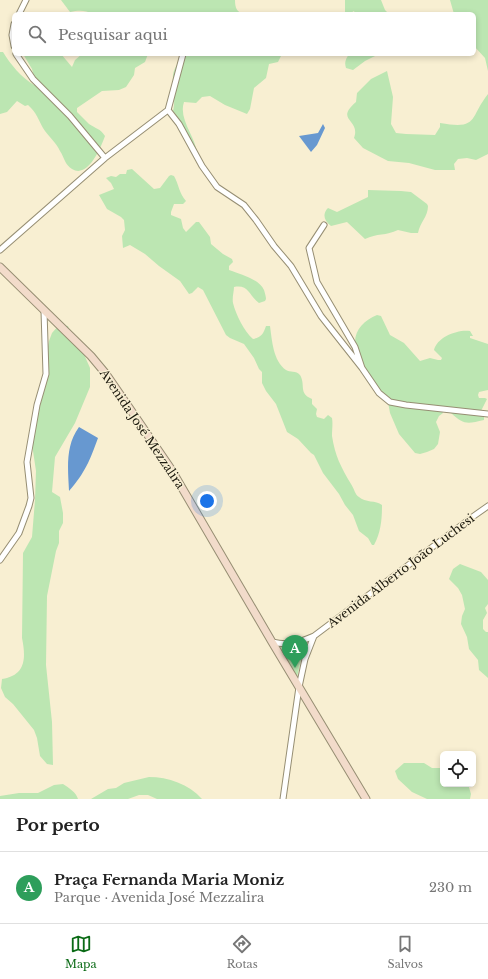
<!DOCTYPE html>
<html lang="pt">
<head>
<meta charset="utf-8">
<style>
  :root { --surface:#fff; --page:#f2f2f2; --text:#222; --muted:#767676; --line:#e0e0e0; --accent:#0a6a15 }
  body { margin:0; font-family:"Libre Baskerville",serif; background:var(--page); color:var(--text) }
  .controls { position:absolute; right:12px; bottom:12px; display:grid; overflow:hidden; border-radius:6px; box-shadow:0 2px 6px #0003 }
  .controls button { width:36px; height:36px; display:grid; place-items:center; padding:0; border:0; border-bottom:1px solid var(--line); background:var(--surface); color:var(--text); font:20px sans-serif }
  .you { position:absolute; left:207px; top:501px; width:14px; height:14px; margin:-10px; border:3px solid #fff; border-radius:50%; background:#1a73e8; box-shadow:0 0 0 6px #1a73e833 }
  .badge { display:grid; place-items:center; width:26px; height:26px; border-radius:50%; background:var(--accent); color:#fff; font-size:13px; font-weight:700 }
  .pin { position:absolute; translate:-50% -33px; filter:drop-shadow(0 1px 2px #0008) }
  .pin::after { content:''; position:absolute; top:21px; width:14px; height:12px; background:inherit; clip-path:polygon(0 0,100% 0,50% 100%) }
  .list { margin:0; padding:0; list-style:none }
  h2 { display:flex; justify-content:space-between; align-items:center; height:52px; margin:0; padding:0 16px; font-size:17px }
  h2 small { font-size:13px; font-weight:400; color:var(--muted) }
  .list li { display:grid; grid-template-columns:26px 1fr auto; gap:12px; align-items:center; box-sizing:border-box; height:72px; padding:0 16px; border-top:1px solid var(--line) }
  .list b { display:block; font-size:15px; white-space:nowrap }
  .list p { margin:0; font-size:13px; white-space:nowrap; color:var(--muted) }
  .list em { font-size:13px; font-style:normal; color:var(--muted) }
  .icon { flex:none; width:22px; height:22px; fill:none; stroke:currentColor; stroke-width:2; stroke-linecap:round; stroke-linejoin:round }
  .map { position:relative; flex:none; width:488px; height:799px; overflow:hidden }
  .search { position:absolute; background:var(--surface); box-shadow:0 2px 6px #0003; left:12px; right:12px; top:12px; height:44px; display:flex; align-items:center; gap:10px; box-sizing:border-box; padding:0 14px; border-radius:6px; color:var(--muted); font-size:15px }
  .sheet { height:124px; background:var(--surface) }
  nav { display:flex; justify-content:space-around; align-items:center; box-sizing:border-box; height:56px; border-top:1px solid var(--line); background:var(--surface); font-size:11px; color:var(--muted) }
  nav a { display:grid; justify-items:center; gap:2px }
  nav .on { color:var(--accent) }
  .map>svg:first-child { display:block }
  .green { fill:#bce6b2 }
  .water { fill:#6798d0 }
  .lines { fill:none; stroke-linecap:round; stroke-linejoin:round }
  .street-casing { stroke:#968e73; stroke-width:7 }
  .secondary-casing { stroke:#968e73; stroke-width:9 }
  .street { stroke:#fff; stroke-width:5 }
  .secondary { stroke:#f2dbca; stroke-width:7 }
  .labels { text-anchor:middle; stroke-width:3; stroke-linejoin:round; paint-order:stroke }
  .street-label { font-size:12px; fill:#1c190e; stroke:#f8efd2 }
</style>
</head>
<body>
<div class="map">
<svg width="488" height="799" viewBox="0 0 488 799">
  <rect width="100%" height="100%" fill="#f8efd2"/>
  <path class="green" d="M61,0H235C235,17 245,13 258,14H93C85,10 79,10 70,12Z
    M345,0H381L385,10L389,14H355L354,11L349,14H345Z
    M450,0H488V71L485,58L474,46V14H454Z
    M0,52H3C10,64 22,78 34,85L37,83L39,80H35L32,69L23,54H61L72,67L75,60L82,54H148L145,62L135,68L134,75L126,87L119,90L102,91L77,108V112C81,116 85,120 89,124C96,129 100,128 105,136C101,147 88,179 72,169C65,165 64,157 60,151C56,142 48,136 43,128C38,119 37,113 28,105L25,106L17,101L7,112L0,114Z
    M181,54H282L278,62L269,64L266,78L254,88L250,109L247,114L225,105L210,96L202,97L196,103L184,102C178,119 196,138 197,153L173,111C176,99 172,88 173,75C174,67 180,62 181,54Z
    M349,54H379L365,61L353,70L346,68C344,62 346,59 349,54Z
    M387,71L393,97L391,124L396,133L406,134L435,135L440,127V123C479,130 469,118 488,94V154L476,160L467,158L458,159L454,164L455,170H435L409,163L388,161L363,148L354,138C361,119 334,121 356,102L357,93L371,79Z
    M132,169L154,189L160,188L169,176L171,175L174,176C179,185 179,193 186,201L183,204H174L171,212V215L181,219L183,228L186,232L196,222H199L210,237L211,244L223,254L232,259L233,262L229,266V270C240,274 259,279 264,290C265,293 266,297 266,299L265,301L259,303C249,296 249,284 234,287C234,291 232,298 233,303C236,315 244,331 253,339C262,337 263,334 266,326H270C272,340 273,361 286,370C290,373 296,370 300,375C306,385 298,393 312,399V404L317,409L316,414L317,417L324,419L328,415L332,418C333,424 332,429 332,436C335,456 341,467 351,484C354,488 355,495 359,497C365,503 376,500 382,505C382,519 381,532 374,545H372L368,538L359,531L353,515L345,505L339,494L323,473L314,455L311,453L298,439L287,432L276,404L266,391L262,383V372L259,369L254,358L244,344L230,338L226,335L203,290L198,287L192,293L189,294L180,281L159,266L145,254L130,245L123,248L122,236L125,230L124,220L121,217L107,209L99,195L114,189L111,183L106,178L111,176L116,177L120,174H126L127,170Z
    M368,190L401,191L411,192L427,204L428,206C428,217 420,222 418,233H411L398,230C386,236 377,233 365,239L347,222L331,226C324,221 322,214 328,208L337,212L368,197Z
    M377,315L381,316L390,335L404,343L420,361L430,358L438,360H441L442,358L434,350C437,337 458,329 470,331L473,336H470V338L488,344V390L479,392L478,395L479,398H485L487,399L481,411L484,417V420C467,424 464,425 451,413C447,410 445,407 440,406L443,413L439,416L436,422L440,432L438,444L434,449L427,452L420,454L415,453L399,434L390,413L388,402L368,377L355,342C355,329 365,320 377,315Z
    M59,325L68,326L71,335L83,352L90,368V387L75,423L55,457L52,492L60,497L63,513V523L59,531V543L56,551L47,596L46,665L52,722L53,765L47,764L40,756L37,738L34,730L13,704L5,697L1,688L2,679C26,675 26,658 22,638L23,553L32,537L35,500L36,471L33,451V422L40,406L47,380V351L49,341L52,333Z
    M460,564L481,572L488,580V604L485,608L487,613L483,620V629L486,632H488V678L479,670L478,660L469,649L467,637L461,624L462,616L465,609L462,595L458,588L449,579L453,569Z
    M305,643L297,677L280,647H294Z
    M404,763H424L432,768H443V784H468L471,794L470,799H427L412,792L398,779L395,771Z
    M149,777C168,777 189,784 202,799H157L148,795H139L128,799H91L108,789L116,788L124,783Z
    M63,784C69,788 76,792 78,799H0V796L19,793H38L54,785Z"/>
  <path class="water" d="M323,124L325,128L317,145L311,152L299,136L318,133Z
    M79,427L98,438C90,460 85,473 69,491C68,469 65,446 79,427Z"/>
  <g class="lines">
    <g class="street-casing">
      <path id="street" d="M19,14L26,0
        M14,24L12,35L14,46
        M16,54L33,79L70,116L105,158
        M168,110L179,124L202,166L217,187L244,205L256,220L274,246L291,266L321,316L362,368
        M168,110L183,54
        M324,225L309,248L317,282L355,347L362,368L379,393L390,402L406,405L488,414
        M0,250L105,158L168,110
        M0,560L19,533L29,506L31,498L27,462L37,405L46,374L44,311
        M272,642C289,646 298,643 314,636L471,518L488,506
        M283,799L299,687L305,659L314,636"/>
    </g>
    <g class="secondary-casing">
      <path id="secondary" d="M0,267L91,356L106,374L128,406L171,469L272,642L366,799"/>
    </g>
    <use href="#street" class="street"/>
    <use href="#secondary" class="secondary"/>
  </g>
  <g class="labels">
    <g class="street-label">
      <text transform="translate(142 429) rotate(56)" y="4">Avenida José Mezzalira</text>
      <text transform="translate(401 571) rotate(-37)" y="4">Avenida Alberto João Luchesi</text>
    </g>
  </g>
</svg>
<div class="controls">
<button><svg class="icon" aria-label="locate" viewBox="0 0 24 24"><circle cx="12" cy="12" r="6"/><path d="M12 2v4M12 18v4M2 12h4M18 12h4"/></svg></button>
</div>
<div class="you"></div>
<div class="pin badge" style="left:295px;top:668px;background:#2e9e5b">A</div>
<div class="search"><svg class="icon" aria-label="search" viewBox="0 0 24 24"><circle cx="10" cy="10" r="6"/><path d="M15 15l6 6"/></svg>Pesquisar aqui</div>
</div>
<section class="sheet">
<h2>Por perto<small></small></h2>
<ul class="list">
<li><span class="badge" style="background:#2e9e5b">A</span><div><b>Praça Fernanda Maria Moniz</b><p>Parque · Avenida José Mezzalira</p></div><em>230 m</em></li>
</ul>
</section>
<nav>
<a class="on"><svg class="icon" aria-label="map" viewBox="0 0 24 24"><path d="M3 6l6-2 6 2 6-2v14l-6 2-6-2-6 2zM9 4v14M15 6v14"/></svg>Mapa</a>
<a><svg class="icon" aria-label="directions" viewBox="0 0 24 24"><path d="M12 3l9 9-9 9-9-9zM9 14v-3h6M13 9l2 2-2 2"/></svg>Rotas</a>
<a><svg class="icon" aria-label="saved" viewBox="0 0 24 24"><path d="M7 4h10v16l-5-4-5 4z"/></svg>Salvos</a>
</nav>
</body>
</html>
